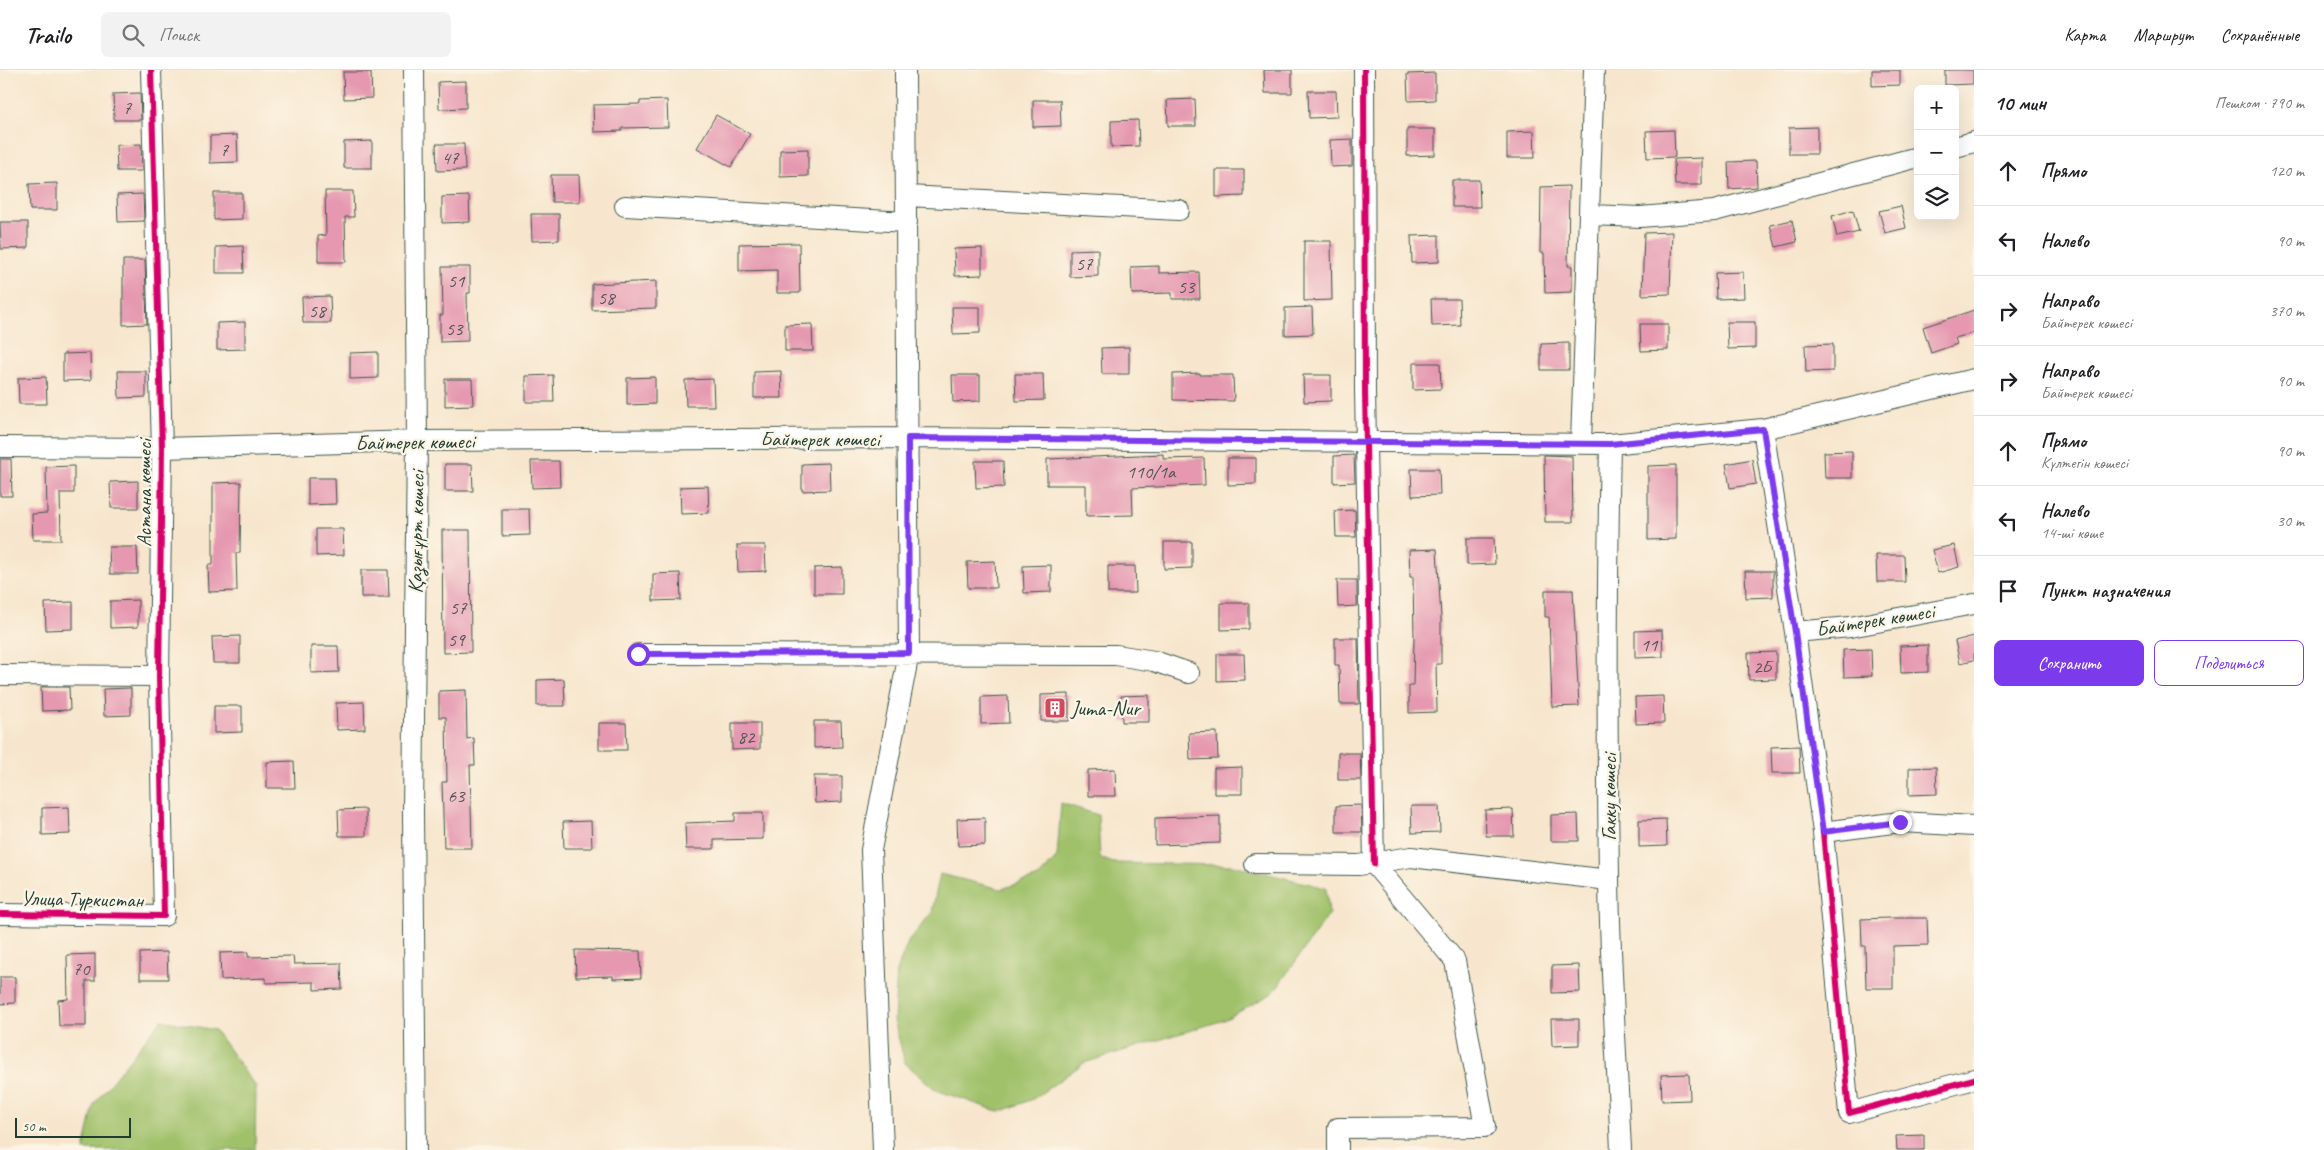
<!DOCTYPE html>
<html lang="ru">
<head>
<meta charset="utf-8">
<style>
  :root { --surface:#fff; --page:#f2f2f2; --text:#202124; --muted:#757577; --line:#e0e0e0; --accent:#7c3aed }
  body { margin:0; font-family:Caveat,sans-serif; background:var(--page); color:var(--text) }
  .controls { position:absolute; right:15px; top:15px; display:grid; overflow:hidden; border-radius:8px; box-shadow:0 5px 20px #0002 }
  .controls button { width:45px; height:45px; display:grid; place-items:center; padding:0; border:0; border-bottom:1px solid var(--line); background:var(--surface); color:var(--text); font:25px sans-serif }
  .scale { position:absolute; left:15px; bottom:12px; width:116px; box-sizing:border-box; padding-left:5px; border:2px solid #1f3d34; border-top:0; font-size:14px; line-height:18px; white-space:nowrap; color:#1f3d34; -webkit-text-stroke:4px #fcf5e5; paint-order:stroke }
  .stop { position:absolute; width:15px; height:15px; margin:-11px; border:4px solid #7c3aed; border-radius:50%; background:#fff }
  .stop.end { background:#7c3aed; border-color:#fff; box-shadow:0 1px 5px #0008 }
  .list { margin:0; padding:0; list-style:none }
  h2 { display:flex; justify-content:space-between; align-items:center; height:65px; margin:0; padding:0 20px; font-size:21px }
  h2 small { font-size:16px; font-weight:400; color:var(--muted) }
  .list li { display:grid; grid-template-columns:32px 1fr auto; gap:15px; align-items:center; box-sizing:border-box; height:70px; padding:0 20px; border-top:1px solid var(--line) }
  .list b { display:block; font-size:19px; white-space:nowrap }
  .list p { margin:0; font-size:16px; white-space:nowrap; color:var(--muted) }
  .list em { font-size:16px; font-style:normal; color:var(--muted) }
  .actions { display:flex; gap:10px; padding:15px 20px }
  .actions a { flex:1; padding:11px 0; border:1px solid var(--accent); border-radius:8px; text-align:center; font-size:18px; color:var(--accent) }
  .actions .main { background:var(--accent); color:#fff }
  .icon { flex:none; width:28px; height:28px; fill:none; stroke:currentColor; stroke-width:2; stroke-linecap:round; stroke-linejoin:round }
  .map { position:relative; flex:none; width:1974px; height:1080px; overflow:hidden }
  header { display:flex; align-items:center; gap:30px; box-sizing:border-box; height:70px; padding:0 25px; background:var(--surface); border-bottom:1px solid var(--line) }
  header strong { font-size:24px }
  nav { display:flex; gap:28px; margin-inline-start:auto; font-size:18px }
  .search { width:350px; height:45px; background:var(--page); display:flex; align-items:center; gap:12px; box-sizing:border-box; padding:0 18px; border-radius:8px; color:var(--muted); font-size:19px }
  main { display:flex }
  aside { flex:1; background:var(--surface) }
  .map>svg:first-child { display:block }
  .green { fill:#a0c16a; stroke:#607f4f }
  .building { fill:#e598b0 }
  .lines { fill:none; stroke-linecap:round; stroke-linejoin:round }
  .minor-casing { stroke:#3f564b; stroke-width:22 }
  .minor { stroke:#fff; stroke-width:20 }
  .cycleway-casing { stroke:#fcf5e5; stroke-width:9 }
  .cycleway { stroke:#d6006c; stroke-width:6 }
  .route { stroke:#7c3aed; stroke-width:6 }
  .labels { text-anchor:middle; stroke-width:4.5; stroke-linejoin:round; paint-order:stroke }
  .number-label { font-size:19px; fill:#505453 }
  .street-label { font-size:21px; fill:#1f3d34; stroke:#fcf5e5 }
  .poi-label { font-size:21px; fill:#1f3d34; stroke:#fcf5e5; text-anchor:start }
</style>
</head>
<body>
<header>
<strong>Trailo</strong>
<div class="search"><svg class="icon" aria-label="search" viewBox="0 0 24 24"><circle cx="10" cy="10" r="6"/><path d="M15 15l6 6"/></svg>Поиск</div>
<nav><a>Карта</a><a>Маршрут</a><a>Сохранённые</a></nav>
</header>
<main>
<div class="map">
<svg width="1974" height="1080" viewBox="0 0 1974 1080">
  <rect width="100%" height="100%" fill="#fcf5e5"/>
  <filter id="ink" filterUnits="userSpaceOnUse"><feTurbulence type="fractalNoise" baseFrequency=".02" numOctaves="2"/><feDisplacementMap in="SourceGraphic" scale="10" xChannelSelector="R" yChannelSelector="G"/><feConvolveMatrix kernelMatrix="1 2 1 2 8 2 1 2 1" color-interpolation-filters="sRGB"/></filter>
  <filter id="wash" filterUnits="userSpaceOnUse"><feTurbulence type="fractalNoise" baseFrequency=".0096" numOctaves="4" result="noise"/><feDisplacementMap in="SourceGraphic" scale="20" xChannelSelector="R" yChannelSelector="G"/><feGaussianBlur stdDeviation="1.12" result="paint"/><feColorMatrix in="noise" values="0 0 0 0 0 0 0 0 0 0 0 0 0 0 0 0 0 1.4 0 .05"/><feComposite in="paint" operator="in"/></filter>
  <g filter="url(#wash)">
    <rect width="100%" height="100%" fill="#f7e6cd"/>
    <path class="green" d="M1061,733L1098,745L1100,788L1113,793L1232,795L1326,818L1329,844L1273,923L1224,950L1084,993L1033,1029L1000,1042L936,1020L905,993L894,950L897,900L908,872L932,842L940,804L1001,819L1039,807L1057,787Z
      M161,950L215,960L256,1017L255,1080H84L94,1034Z"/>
    <g id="blocks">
      <path class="building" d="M1264,0H1292V23H1265Z
        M1872,0H1900V15L1872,16Z
        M1945,0H1973V14L1945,15Z
        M343,2H371L372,28L344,29Z
        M1435,3V30L1408,31L1407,4Z
        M466,11V38L439,39L438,12Z
        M1308,21H1336L1337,47L1309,48Z
        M140,23L141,50H114L113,24Z
        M1195,29L1196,56H1168L1167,30Z
        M667,30L668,57L622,58V61L594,62L593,35L640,34V31Z
        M1033,30H1060L1061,56L1033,57Z
        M716,45L750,64L731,97L697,78Z
        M1138,50L1139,76L1111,77V51Z
        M1817,57V84H1789V58Z
        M1407,59H1435V85L1407,86Z
        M1674,60L1675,87L1647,88L1646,61Z
        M1534,61L1535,88H1507V62Z
        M237,65L238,92L210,93V66Z
        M1352,69V96L1331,97L1330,70Z
        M372,71V98H344V72Z
        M141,74L142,101H117L116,75Z
        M436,74H464L465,100L437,101Z
        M808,79V106L780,107V80Z
        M1702,88V115H1675L1674,89Z
        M1756,91L1757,117L1729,119L1728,92Z
        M1216,100H1244V126L1216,127Z
        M551,105H579L580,132H552Z
        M1452,110H1479L1480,137H1452Z
        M57,113V140H30L29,114Z
        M1569,116L1568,196H1572V222L1545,223L1544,183H1540L1541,117Z
        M325,121H353L354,147H345L346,192H318V166L326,165Z
        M214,123H242V149L214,150Z
        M143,124L144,151L118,152L117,125Z
        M469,126L470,152L442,153V127Z
        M1901,136L1906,158L1885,163L1879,141Z
        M1853,140L1859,162L1837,167L1832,146Z
        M531,144H559V170L532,171Z
        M1792,150L1797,172L1776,177L1770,155Z
        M0,152H28V178L1,179Z
        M1672,162L1670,224L1642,225L1644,163Z
        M1439,165V192L1412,193L1411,166Z
        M1304,171H1331L1332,230L1304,231Z
        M799,173L800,223H777V200L739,201V174Z
        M243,176L244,203H216V177Z
        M982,178V205L955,206L954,179Z
        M1098,179V206L1070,207V180Z
        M123,190H145L147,254L123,255Z
        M1159,196V203L1199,202L1200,229H1172V223L1132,224L1131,197Z
        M442,197H470V223H467L468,271L440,272V245H443Z
        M1743,202L1744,228L1716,229L1715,203Z
        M656,211V238L592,240V214Z
        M330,226L331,253H303L302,227Z
        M1431,229H1459L1460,255L1432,256Z
        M952,237H980V263L953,264Z
        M1312,237L1313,264L1285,265V238Z
        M1974,240V263L1955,268L1957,274L1931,283L1923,257Z
        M245,252V279L217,280V253Z
        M1727,252H1755V278L1728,279Z
        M812,254L813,281H785V255Z
        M1640,254H1668V280L1641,281Z
        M1569,273V300H1541V274Z
        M1833,274V301L1806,302L1805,275Z
        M1129,277V304H1102L1101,278Z
        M378,282V308L350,309V283Z
        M90,283L91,310L63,311V284Z
        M1413,293H1440L1441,319L1413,320Z
        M118,301H146V327L119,328Z
        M781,301L782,328H754V302Z
        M1200,303V305H1233L1234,331L1173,330V304Z
        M1015,304H1043L1044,330L1016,331Z
        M553,305L554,332H526V306Z
        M952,305H980V331L953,332Z
        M1303,305H1331V331L1304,332Z
        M46,307L47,334H19L18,308Z
        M655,307V334L627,335V308Z
        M445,309H472L473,335L445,336Z
        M713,309L714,336H686L685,310Z
        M1852,381V408H1825L1824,382Z
        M1163,384V389L1204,388L1205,415L1132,418L1133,445L1086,446V415H1047V389Z
        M1354,385L1355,412L1334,413V386Z
        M1544,385L1572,386L1573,452H1545Z
        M1228,388H1256V414L1228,415Z
        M0,389H11L12,426H0Z
        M1752,389L1756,414L1730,418L1726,394Z
        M531,391H559L560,417L532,418Z
        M975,391H1003L1004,417L976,418Z
        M829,393L830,420L802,421V394Z
        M445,394H472L473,421H445Z
        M1676,395V469L1648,470V396Z
        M74,396V423H60L61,470H33L32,444L47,443L46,397Z
        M1411,399H1439L1440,425L1412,426Z
        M308,408H335L336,434L308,435Z
        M138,411V438H111L110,412Z
        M241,412L240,483H236L237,521L209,522L208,495H213V413Z
        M708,416L709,443L681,444L680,417Z
        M502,439H529L530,465L502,466Z
        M1355,440L1356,467H1336L1335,441Z
        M316,459H343L344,485L316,486Z
        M442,460H470L471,582L443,583Z
        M1467,468H1494L1495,494L1467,495Z
        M1164,472H1192V498L1164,499Z
        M737,475H765L766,501L738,502Z
        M1954,475L1959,497L1938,503L1932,480Z
        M109,477H137L138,504H110Z
        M1437,479L1441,548V594H1436L1437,642L1409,643V616H1413L1414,568L1413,507H1410L1409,480Z
        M1876,485H1904L1905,512H1877Z
        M995,491L996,518H968L967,492Z
        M1051,495V522L1024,523L1023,496Z
        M1108,496H1135L1136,523H1108Z
        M842,497V524H814V498Z
        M361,500H388L389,527H361Z
        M1745,501H1773V527L1746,528Z
        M680,503L681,530L653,531V504Z
        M1337,510H1357V536L1338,537Z
        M1545,520H1573L1579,636L1552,637L1549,547H1545Z
        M138,530V557L110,558V531Z
        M73,532V559L46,560L45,533Z
        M1221,533H1249V559L1221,560Z
        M1662,560L1663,587L1635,588V561Z
        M240,566V593H213L212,567Z
        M1974,566V590L1960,593L1955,571Z
        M1335,568H1358L1359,634H1340L1339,595H1335Z
        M1928,575V602L1901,603L1900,576Z
        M311,576H338L339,602L311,603Z
        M1871,579L1872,606L1844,607L1843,580Z
        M1776,582V609L1749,610L1748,583Z
        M1217,584H1244L1245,610L1217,611Z
        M564,609L565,636H537V610Z
        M41,617H69L70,640L42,641Z
        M131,618V645L104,646L103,619Z
        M466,620L467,669L474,668L475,695H470L472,778H444L442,712H447L446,647H439V621Z
        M1069,624V651H1041V625Z
        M1149,625V652H1122L1121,626Z
        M1008,626L1009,653L981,654V627Z
        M1663,626L1664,653L1636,654L1635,627Z
        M364,632L365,659L337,660L336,633Z
        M214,636H242V662L214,663Z
        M814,651H841L842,677L814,678Z
        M599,653H626L627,680H599Z
        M732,653H760V679L732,680Z
        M1217,662L1218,689L1190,690L1189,663Z
        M1799,676L1800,703H1772L1771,677Z
        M1338,683H1360L1361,710H1338Z
        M294,691L295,718H267V692Z
        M1242,697V724H1214V698Z
        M1936,697L1937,724L1909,725V698Z
        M1115,699L1116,726H1088V700Z
        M814,706H842V732L815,733Z
        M1361,735L1362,762H1336V736Z
        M1411,736H1439L1440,762L1412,763Z
        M69,737L70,764L42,765V738Z
        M366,739V766H339L338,740Z
        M1513,739L1514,766H1486L1485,740Z
        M735,743H763V769L714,770V779H686L685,753L735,751Z
        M1578,744L1579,771H1551V745Z
        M1220,746V773L1155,775V748Z
        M985,748V775L958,776L957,749Z
        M1666,749L1667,776L1639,777V750Z
        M591,751L592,778H564L563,752Z
        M1889,848H1927L1928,875L1893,876V918H1866L1865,876H1862L1861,849Z
        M575,880L640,881L641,908L613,909V906L576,907Z
        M167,882L168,909H140V883Z
        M248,882V887L293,886L294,894L341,893L342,919L314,920V912L266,913V908L221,910L220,883Z
        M95,884V911H86V956H59L58,930L68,929L67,885Z
        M1579,895L1580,922L1552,923V896Z
        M0,907H15V933L0,934Z
        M1551,949H1579V975L1552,976Z
        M1689,1004L1690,1030L1662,1031L1661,1005Z
        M1924,1065V1080H1897L1896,1066Z"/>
    </g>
  </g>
  <g filter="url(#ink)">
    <use href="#blocks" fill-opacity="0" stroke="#3f564b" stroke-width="1"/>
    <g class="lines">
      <g class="minor-casing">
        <path id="minor" d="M414,0L417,371L413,743L416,1080
          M1955,77L1974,72
          M907,126L1179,140
          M625,136L907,152
          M1590,145L1640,147L1714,141L1918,87
          M1763,359L1974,309
          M1581,373L1594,0
          M1610,374C1607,518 1607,663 1609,808C1610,899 1617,990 1621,1080
          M0,377L162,378L417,371L908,368L1610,374L1763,359L1795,562L1850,557L1974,534
          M1795,562L1823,762L1849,1043L1974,1009
          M638,584L1116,585L1154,591L1189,603
          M0,605L159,606
          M1823,762L1900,752L1974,756
          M1255,794L1359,795L1411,787L1609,810
          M0,844L164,846L159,606L162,378L151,0
          M883,1080L871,780L909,583L905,0
          M1338,1080V1058L1485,1057L1455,891L1374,794L1365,321L1364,0"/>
      </g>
      <use href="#minor" class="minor"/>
      <g class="cycleway-casing">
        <path id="cycleway" d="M1364,0L1365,321L1374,794
          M1823,762L1849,1043L1974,1009
          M0,844L164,846L159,606L162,378L151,0"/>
      </g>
      <use href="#cycleway" class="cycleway"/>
    </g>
  </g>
  <g class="lines" filter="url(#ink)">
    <path class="route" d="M638,584L909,583L908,368L1610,374L1763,359L1795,562L1823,762L1900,752"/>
  </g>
  <defs>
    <g id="building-square" transform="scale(1.125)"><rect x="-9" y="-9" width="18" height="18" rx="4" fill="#d1495b" stroke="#fcf5e5"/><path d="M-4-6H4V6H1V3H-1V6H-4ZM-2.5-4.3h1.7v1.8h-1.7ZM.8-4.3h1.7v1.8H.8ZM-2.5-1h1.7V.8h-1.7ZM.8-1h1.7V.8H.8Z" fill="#fff"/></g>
  </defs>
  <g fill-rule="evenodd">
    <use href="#building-square" x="1055" y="638"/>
  </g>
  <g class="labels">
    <g class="number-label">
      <text x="127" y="44">7</text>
      <text x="224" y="86">7</text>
      <text x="450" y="94">47</text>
      <text x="1084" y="200">57</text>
      <text x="456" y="217">51</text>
      <text x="1186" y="223">53</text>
      <text x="606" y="234">58</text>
      <text x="317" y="247">58</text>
      <text x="454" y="265">53</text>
      <text x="1151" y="408">110/1а</text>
      <text x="458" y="544">57</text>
      <text x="456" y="576">59</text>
      <text x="1649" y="581">11</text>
      <text x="1762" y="603">2Б</text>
      <text x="746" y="673">82</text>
      <text x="456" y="732">63</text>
      <text x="81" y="905">70</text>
    </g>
    <g class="street-label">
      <text x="820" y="376">Байтерек көшесі</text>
      <text transform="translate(415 372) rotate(-1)" y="7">Байтерек көшесі</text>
      <text transform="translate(144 423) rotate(-90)" y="7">Астана көшесі</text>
      <text transform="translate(416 462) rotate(-89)" y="7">Қазығұрт көшесі</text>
      <text transform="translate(1875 550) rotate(-9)" y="7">Байтерек көшесі</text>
      <text transform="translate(1609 727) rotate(-90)" y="7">Гакку көшесі</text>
      <text transform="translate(82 829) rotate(1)" y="7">Улица Туркистан</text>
    </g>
    <g class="poi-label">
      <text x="1071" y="645">Juma-Nur</text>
    </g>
  </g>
</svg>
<div class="controls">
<button>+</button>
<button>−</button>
<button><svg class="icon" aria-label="layers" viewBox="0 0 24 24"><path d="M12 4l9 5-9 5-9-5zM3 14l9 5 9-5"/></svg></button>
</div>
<div class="scale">50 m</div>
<div class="stop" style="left:638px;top:584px"></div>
<div class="stop end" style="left:1900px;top:752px"></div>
</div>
<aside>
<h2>10 мин<small>Пешком · 790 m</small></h2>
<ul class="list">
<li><svg class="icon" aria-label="ahead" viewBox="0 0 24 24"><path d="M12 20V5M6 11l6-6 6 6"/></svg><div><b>Прямо</b></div><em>120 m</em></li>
<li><svg class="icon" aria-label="left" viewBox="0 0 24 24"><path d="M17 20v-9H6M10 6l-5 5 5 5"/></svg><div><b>Налево</b></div><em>90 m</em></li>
<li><svg class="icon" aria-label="right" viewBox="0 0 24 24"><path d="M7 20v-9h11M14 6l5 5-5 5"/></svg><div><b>Направо</b><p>Байтерек көшесі</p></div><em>370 m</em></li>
<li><svg class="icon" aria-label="right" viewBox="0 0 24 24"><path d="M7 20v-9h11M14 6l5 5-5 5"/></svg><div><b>Направо</b><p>Байтерек көшесі</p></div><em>90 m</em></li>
<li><svg class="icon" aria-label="ahead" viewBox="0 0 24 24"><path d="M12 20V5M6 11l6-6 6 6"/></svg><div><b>Прямо</b><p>Күлтегін көшесі</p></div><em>90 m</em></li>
<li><svg class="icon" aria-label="left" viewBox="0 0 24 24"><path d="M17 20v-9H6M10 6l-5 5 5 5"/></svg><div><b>Налево</b><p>14-ші көше</p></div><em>30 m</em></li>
<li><svg class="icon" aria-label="arrive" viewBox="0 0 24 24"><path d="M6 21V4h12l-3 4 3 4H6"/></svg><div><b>Пункт назначения</b></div></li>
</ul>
<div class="actions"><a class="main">Сохранить</a><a>Поделиться</a></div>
</aside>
</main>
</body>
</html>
